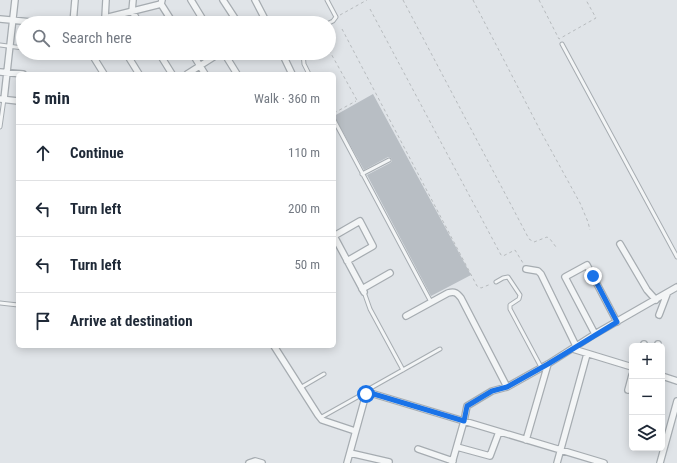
<!DOCTYPE html>
<html lang="en">
<head>
<meta charset="utf-8">
<style>
  :root { --surface:#fff; --page:#f2f2f3; --text:#1f2937; --muted:#747a83; --line:#e0e1e3 }
  body { margin:0; font-family:"Roboto Condensed",sans-serif; background:var(--page); color:var(--text) }
  .controls { position:absolute; right:12px; bottom:12px; display:grid; overflow:hidden; border-radius:6px; box-shadow:0 2px 10px #0003 }
  .controls button { width:36px; height:36px; display:grid; place-items:center; padding:0; border:0; border-bottom:1px solid var(--line); background:var(--surface); color:var(--text); font:20px sans-serif }
  .stop { position:absolute; width:12px; height:12px; margin:-9px; border:3px solid #1a73e8; border-radius:50%; background:#fff }
  .stop.end { background:#1a73e8; border-color:#fff; box-shadow:0 1px 4px #0008 }
  .list { margin:0; padding:0; list-style:none }
  h2 { display:flex; justify-content:space-between; align-items:center; height:52px; margin:0; padding:0 16px; font-size:17px }
  h2 small { font-size:13px; font-weight:400; color:var(--muted) }
  .list li { display:grid; grid-template-columns:26px 1fr auto; gap:12px; align-items:center; box-sizing:border-box; height:56px; padding:0 16px; border-top:1px solid var(--line) }
  .list b { display:block; font-size:15px; white-space:nowrap }
  .list em { font-size:13px; font-style:normal; color:var(--muted) }
  .icon { flex:none; width:22px; height:22px; fill:none; stroke:currentColor; stroke-width:2; stroke-linecap:round; stroke-linejoin:round }
  .map { position:relative; flex:none; width:677px; height:463px; overflow:hidden }
  .search { position:absolute; background:var(--surface); box-shadow:0 2px 10px #0003; left:16px; top:16px; width:320px; height:44px; display:flex; align-items:center; gap:10px; box-sizing:border-box; padding:0 14px; border-radius:22px; color:var(--muted); font-size:15px }
  .panel { position:absolute; background:var(--surface); box-shadow:0 2px 10px #0003; left:16px; top:72px; width:320px; height:276px; border-radius:6px }
  .map>svg:first-child { display:block }
  .building { fill:#b8bec4 }
  .lines { fill:none; stroke-linecap:round; stroke-linejoin:round }
  .service-casing { stroke:#a6acb1; stroke-width:5 }
  .minor-casing { stroke:#a6acb1; stroke-width:8 }
  .path { stroke:#b7bbbe; stroke-width:1; stroke-dasharray:3 3; stroke-linecap:butt }
  .service { stroke:#f3f5f6; stroke-width:3 }
  .minor { stroke:#f3f5f6; stroke-width:5.5 }
  .route { stroke:#1a73e8; stroke-width:5 }
</style>
</head>
<body>
<div class="map">
<svg width="677" height="463" viewBox="0 0 677 463">
  <rect width="100%" height="100%" fill="#e0e4e8"/>
  <path class="building" d="M373,94L471,275L431,296L367,175L390,163L392,161L391,158L388,157L364,170L334,116Z"/>
  <g class="lines">
    <g class="service-casing">
      <path id="service" d="M327,0L336,17L333,21L329,23
        M86,23L105,18
        M562,44L677,257
        M0,45L23,48
        M70,53L83,54L86,53
        M303,53L304,64L309,74
        M334,120L431,302
        M0,127L4,99
        M362,174L389,160
        M496,282L503,278L508,277L520,295L519,299L510,305V309L541,367
        M364,292L370,309L403,370
        M0,303L18,305
        M300,388L324,374
        M367,392L369,389L440,349
        M320,418L361,395L366,394"/>
    </g>
    <g class="minor-casing">
      <path id="minor" d="M106,0L105,18L108,23
        M133,0L132,11L139,23
        M191,0L205,23
        M223,0L238,23
        M255,0L267,23
        M161,4L173,23
        M105,18L161,4L162,0
        M0,19L42,23
        M73,23L75,0
        M91,53L104,74
        M126,53L139,74
        M159,53L172,74
        M192,53L205,74
        M224,53L237,74
        M282,53L292,74
        M0,72L23,74
        M187,74L220,53
        M0,99L18,101
        M4,99L15,0
        M334,236L360,221L373,246L347,261
        M334,236L364,292
        M620,244L647,290L656,300
        M526,269L538,271L541,274L576,346
        M362,289L390,273
        M659,315L667,294
        M406,316L448,293C455,291 457,293 461,298L507,387
        M595,334L565,277L587,265L617,322
        M274,346L318,415L322,420L355,431
        M644,346V344
        M658,346V344
        M573,349L632,367
        M662,376L677,381
        M628,390L632,375
        M526,440L548,364
        M457,447L490,456L499,432
        M418,449L453,461
        M350,453L389,462
        M249,463L255,461L262,463
        M347,463L366,394L367,392L604,463
        M452,463L464,421L467,406L492,391L507,387L548,364L595,334L677,287
        M557,463L587,354
        M660,463L677,401"/>
    </g>
    <path class="path" d="M403,0L529,239L534,242L547,237L550,239L556,247
      M473,0L540,130L580,203L588,222L590,230
      M539,0L559,39L596,18L586,0
      M370,9L501,255L503,256L515,250L523,263
      M340,15L367,0
      M342,29L477,286L481,288L491,284
      M329,50L358,102
      M334,113L356,101"/>
    <use href="#service" class="service"/>
    <use href="#minor" class="minor"/>
  </g>
  <g class="lines">
    <path class="route" d="M366,394L367,392L464,421L467,406L492,391L507,387L548,364L617,322L593,276"/>
  </g>
</svg>
<div class="controls">
<button>+</button>
<button>−</button>
<button><svg class="icon" aria-label="layers" viewBox="0 0 24 24"><path d="M12 4l9 5-9 5-9-5zM3 14l9 5 9-5"/></svg></button>
</div>
<div class="stop" style="left:366px;top:394px"></div>
<div class="stop end" style="left:593px;top:276px"></div>
<div class="search"><svg class="icon" aria-label="search" viewBox="0 0 24 24"><circle cx="10" cy="10" r="6"/><path d="M15 15l6 6"/></svg>Search here</div>
<section class="panel">
<h2>5 min<small>Walk · 360 m</small></h2>
<ul class="list">
<li><svg class="icon" aria-label="ahead" viewBox="0 0 24 24"><path d="M12 20V5M6 11l6-6 6 6"/></svg><div><b>Continue</b></div><em>110 m</em></li>
<li><svg class="icon" aria-label="left" viewBox="0 0 24 24"><path d="M17 20v-9H6M10 6l-5 5 5 5"/></svg><div><b>Turn left</b></div><em>200 m</em></li>
<li><svg class="icon" aria-label="left" viewBox="0 0 24 24"><path d="M17 20v-9H6M10 6l-5 5 5 5"/></svg><div><b>Turn left</b></div><em>50 m</em></li>
<li><svg class="icon" aria-label="arrive" viewBox="0 0 24 24"><path d="M6 21V4h12l-3 4 3 4H6"/></svg><div><b>Arrive at destination</b></div></li>
</ul>
</section>
</div>
</body>
</html>
